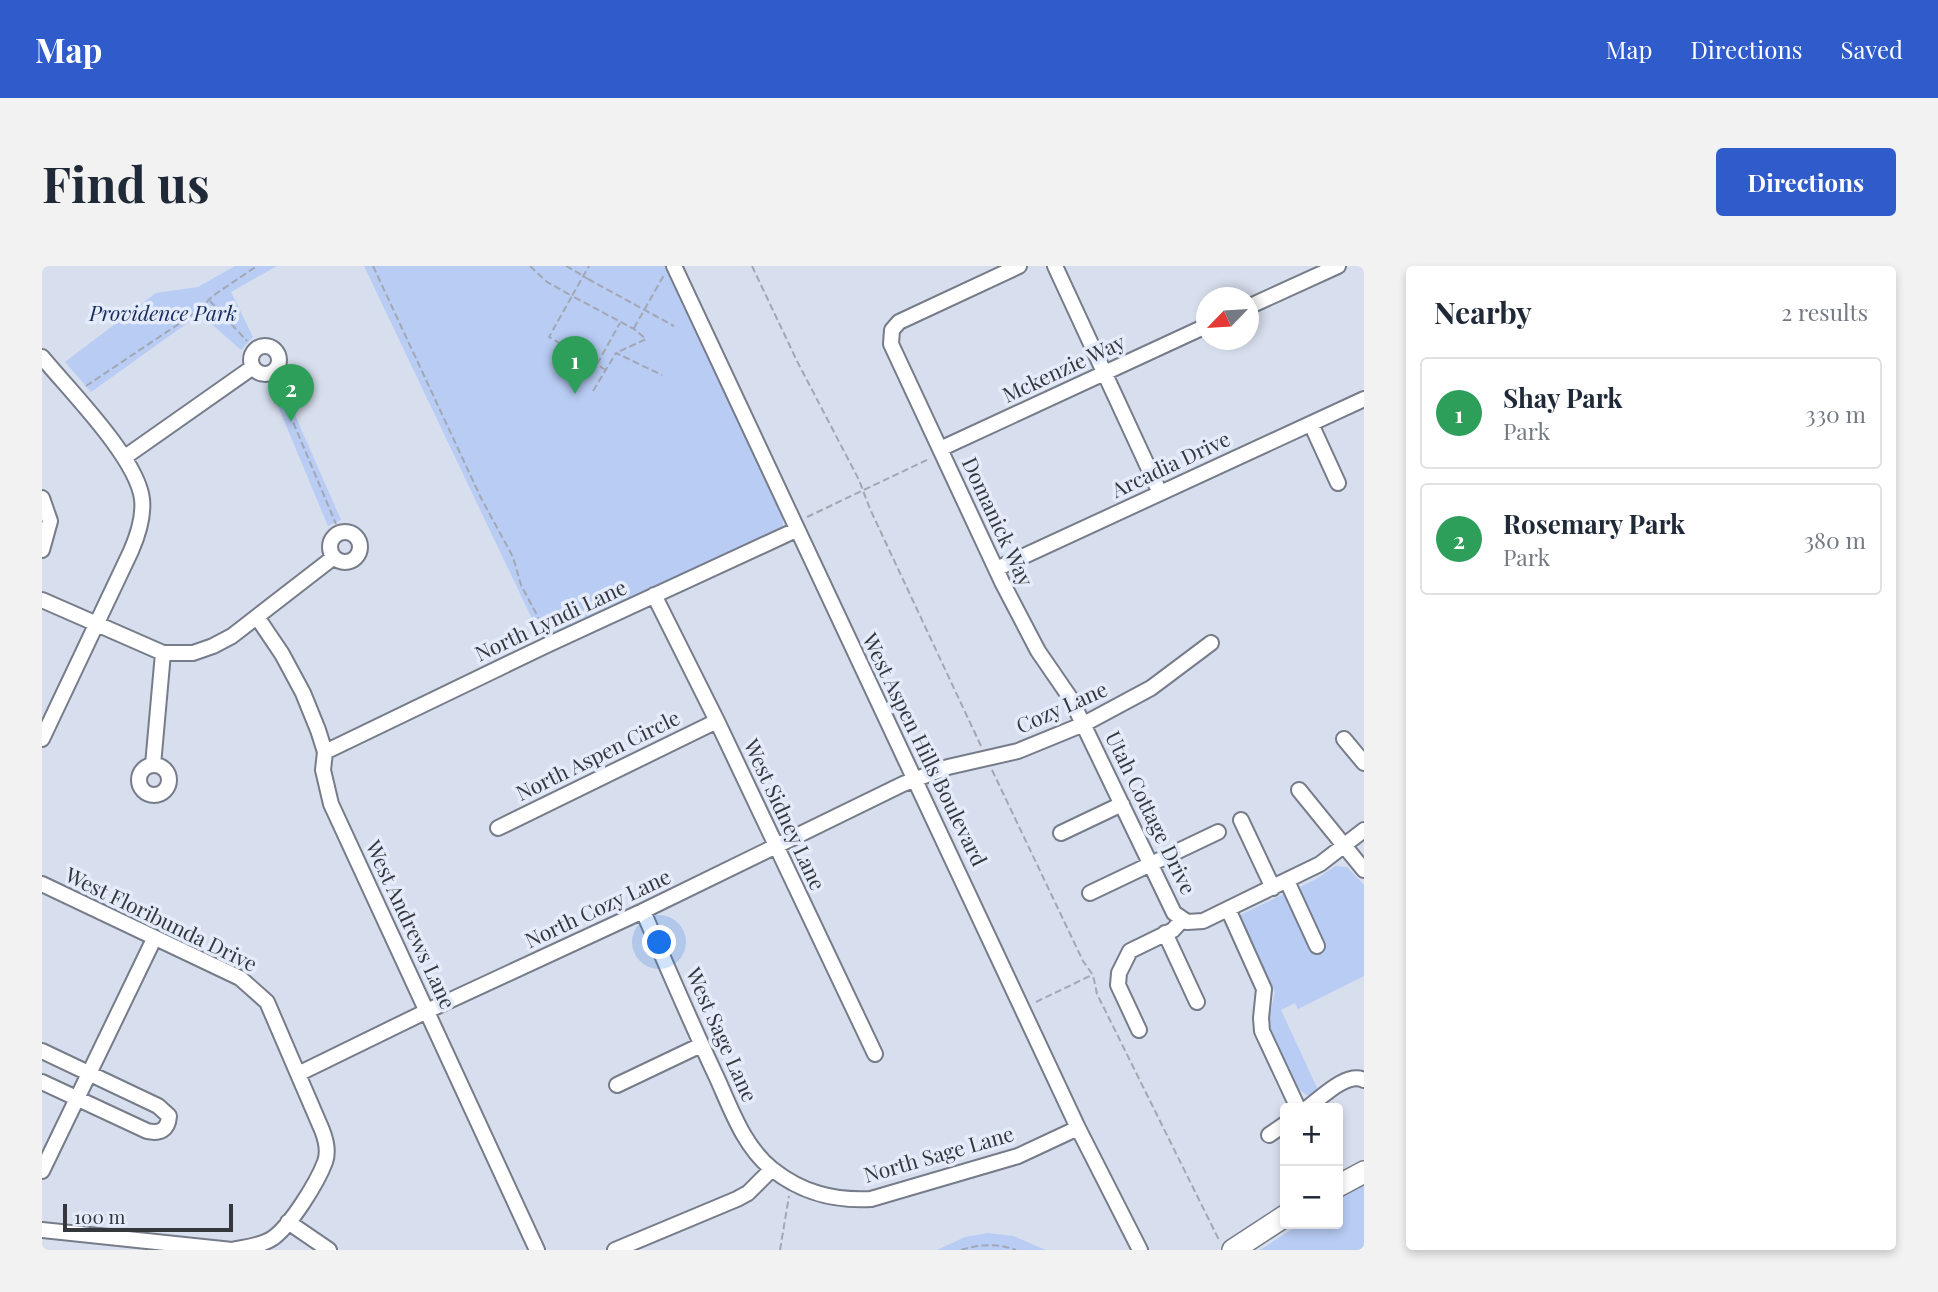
<!DOCTYPE html>
<html lang="en">
<head>
<meta charset="utf-8">
<style>
  :root { --surface:#fff; --page:#f2f2f3; --text:#1f2937; --muted:#747a83; --line:#e0e1e3; --accent:#2f5bcb }
  body { margin:0; font-family:"Playfair Display",serif; background:var(--page); color:var(--text) }
  .controls { position:absolute; right:21px; bottom:21px; display:grid; overflow:hidden; border-radius:7px; box-shadow:0 4px 10px #0003 }
  .controls button { width:63px; height:63px; display:grid; place-items:center; padding:0; border:0; border-bottom:2px solid var(--line); background:var(--surface); color:var(--text); font:35px sans-serif }
  .compass { position:absolute; left:1154px; top:21px; width:63px; height:63px; border-radius:50%; background:var(--surface); box-shadow:0 4px 10px #0003; rotate:245deg }
  .scale { position:absolute; left:21px; bottom:18px; width:170px; box-sizing:border-box; padding-left:7px; border:4px solid #34373c; border-top:0; font-size:19px; line-height:24px; white-space:nowrap; color:#34373c; -webkit-text-stroke:5px #e4ebfa; paint-order:stroke }
  .you { position:absolute; left:618px; top:677px; width:24px; height:24px; margin:-18px; border:5px solid #fff; border-radius:50%; background:#1a73e8; box-shadow:0 0 0 10px #1a73e833 }
  .badge { display:grid; place-items:center; width:46px; height:46px; border-radius:50%; background:var(--accent); color:#fff; font-size:23px; font-weight:700 }
  .pin { position:absolute; translate:-50% -58px; filter:drop-shadow(0 2px 4px #0008) }
  .pin::after { content:''; position:absolute; top:37px; width:24px; height:21px; background:inherit; clip-path:polygon(0 0,100% 0,50% 100%) }
  .list { margin:0; padding:0; list-style:none }
  h2 { display:flex; justify-content:space-between; align-items:center; height:91px; margin:0; padding:0 28px; font-size:30px }
  h2 small { font-size:23px; font-weight:400; color:var(--muted) }
  .list li { display:grid; grid-template-columns:46px 1fr auto; gap:21px; align-items:center; box-sizing:border-box; height:112px; margin:0 14px 14px; padding:0 14px; border:2px solid var(--line); border-radius:7px }
  .list b { display:block; font-size:26px; white-space:nowrap }
  .list p { margin:0; font-size:23px; white-space:nowrap; color:var(--muted) }
  .list em { font-size:23px; font-style:normal; color:var(--muted) }
  .map { position:relative; flex:none; width:1322px; height:984px; overflow:hidden; border-radius:7px }
  header { display:flex; align-items:center; gap:42px; box-sizing:border-box; height:98px; padding:0 35px; background:var(--accent); color:#fff }
  header strong { font-size:33px }
  nav { display:flex; gap:38px; margin-inline-start:auto; font-size:24px }
  .intro { display:flex; align-items:center; justify-content:space-between; box-sizing:border-box; height:168px; padding:0 42px }
  h1 { margin:0; font-size:49px }
  .button { padding:18px 32px; border-radius:7px; background:var(--accent); color:#fff; font-size:24px; font-weight:700 }
  main { display:flex; gap:42px; padding:0 42px }
  aside { flex:1; background:var(--surface); border-radius:7px; box-shadow:0 4px 10px #0003 }
  .map>svg:first-child { display:block }
  .green { fill:#b8ccf4 }
  .lines { fill:none; stroke-linecap:round; stroke-linejoin:round }
  .minor-casing { stroke:#767c89; stroke-width:18 }
  .highway-casing { stroke:#767c89; stroke-width:24 }
  .path { stroke:#a2a7b3; stroke-width:2; stroke-dasharray:7 3.5; stroke-linecap:butt }
  .minor { stroke:#fff; stroke-width:14 }
  .highway { stroke:#fff; stroke-width:21 }
  .path-bridge { stroke:#a2a7b3; stroke-width:2; stroke-dasharray:7 3.5; stroke-linecap:butt }
  .labels { text-anchor:middle; stroke-width:7; stroke-linejoin:round; paint-order:stroke }
  .park-label { font-size:21px; font-style:italic; fill:#172c5d; stroke:#e4ebfa }
  .street-label { font-size:21px; fill:#34373c; stroke:#e4ebfa }
</style>
</head>
<body>
<header>
<strong>Map</strong>
<nav><a>Map</a><a>Directions</a><a>Saved</a></nav>
</header>
<div class="intro"><h1>Find us</h1><a class="button">Directions</a></div>
<main>
<div class="map">
<svg width="1322" height="984" viewBox="0 0 1322 984">
  <rect width="100%" height="100%" fill="#d7deed"/>
  <path class="green" d="M193,0H235L189,26L211,71L199,84L158,48L49,126L23,96L114,27L156,21Z
    M322,0H623L741,245V270L503,380Z
    M239,117L299,254L286,260L228,121Z
    M1293,600L1305,601L1322,619V710L1256,743L1253,737L1239,744L1277,826L1266,830L1254,821L1229,766L1227,753L1233,726L1196,650L1244,627L1271,684L1282,679L1256,622L1276,612Z
    M1322,919V984H1218L1258,958H1296V934Z
    M946,967L971,970L1004,984H895L923,971Z"/>
  <g class="lines">
    <g class="minor-casing">
      <path id="minor" d="M632,0L1036,862L1098,984
        M977,0L857,56L850,64L849,78L960,316L996,385L1029,433L1132,647L1145,656L1161,655L1278,598L1322,564
        M1013,0L1118,227
        M1206,41L1296,0
        M209 94a14 14 0 1 1 28 0a14 14 0 1 1-28 0Z
        M0,91C28,125 95,192 100,233C102,251 96,269 89,285L0,473
        M1269,158L1296,217
        M898,183L1164,60
        M83,191L211,101
        M0,232L8,255L0,284
        M288 281a15 15 0 1 1 30 0a15 15 0 1 1-30 0Z
        M954,303L1322,133
        M612,329L675,455L833,788
        M0,334L121,387H151L171,380L190,370L292,291
        M215,351L240,388L261,427L276,464L283,486L281,504L289,538L495,984
        M1302,473L1322,497
        M283,486L503,380L754,264
        M111,499L121,387
        M97 514a15 15 0 1 1 30 0a15 15 0 1 1-30 0Z
        M1257,524L1322,604
        M1199,554L1231,622
        M456,562L675,455
        M1019,567L1080,538
        M1245,615L1275,680
        M0,618L198,712L225,736L280,864C284,874 287,885 283,896C275,917 249,959 231,972C219,980 204,981 190,984L0,964
        M1048,627L1176,566
        M1186,643L1222,723L1219,752L1220,765L1256,842
        M601,645C625,701 649,757 675,812C689,843 702,881 730,903C760,927 792,935 829,933L976,890L1036,862
        M1123,667L1155,736
        M1097,764L1076,719L1077,707L1088,685L1131,664L1140,654
        M0,785L116,840L127,850C126,864 118,868 105,865L0,816
        M256,808L385,745L601,645L861,518L906,501L976,485L1042,458L1109,422L1169,377
        M575,819L659,779
        M1265,842C1279,832 1305,805 1322,814
        M1227,869L1243,858
        M0,905L112,673
        M246,956L287,984
        M573,984L695,933L706,927L730,903"/>
    </g>
    <g class="highway-casing">
      <path id="highway" d="M1296,920L1322,906
        M1191,984L1243,950"/>
    </g>
    <path class="path" d="M331,0L439,232L471,291L479,319L504,366
      M488,0L505,16L530,30L547,0
      M524,0L533,5
      M710,0L755,95L817,214L828,243L939,480
      M546,13L632,60
      M168,35L205,75
      M592,62L622,9
      M555,98L578,57
      M564,104L507,71L530,30L592,63L604,73L574,87
      M235,118L294,258
      M44,120L153,47L172,29L215,0
      M551,125L574,87L620,109
      M765,251L887,193
      M950,504L1041,695L1051,709L1055,728L1177,974
      M994,736L1050,709
      M738,984L747,930
      M919,984C938,978 956,977 974,984"/>
    <use href="#minor" class="minor"/>
    <use href="#highway" class="highway"/>
    <path class="path-bridge" d="M533,5L546,13"/>
  </g>
  <g class="labels">
    <g class="park-label">
      <text x="121" y="55">Providence Park</text>
    </g>
    <g class="street-label">
      <text transform="translate(1022 103) rotate(-25)" y="7">Mckenzie Way</text>
      <text transform="translate(1129 199) rotate(-25)" y="7">Arcadia Drive</text>
      <text transform="translate(955 256) rotate(65)" y="7">Domanick Way</text>
      <text transform="translate(509 355) rotate(-25)" y="7">North Lyndi Lane</text>
      <text transform="translate(1020 442) rotate(-24)" y="7">Cozy Lane</text>
      <text transform="translate(882 484) rotate(64)" y="7">West Aspen Hills Boulevard</text>
      <text transform="translate(556 490) rotate(-26)" y="7">North Aspen Circle</text>
      <text transform="translate(1108 547) rotate(64)" y="7">Utah Cottage Drive</text>
      <text transform="translate(742 549) rotate(65)" y="7">West Sidney Lane</text>
      <text transform="translate(556 643) rotate(-25)" y="7">North Cozy Lane</text>
      <text transform="translate(119 654) rotate(26)" y="7">West Floribunda Drive</text>
      <text transform="translate(368 659) rotate(65)" y="7">West Andrews Lane</text>
      <text transform="translate(679 769) rotate(66)" y="7">West Sage Lane</text>
      <text transform="translate(897 889) rotate(-16)" y="7">North Sage Lane</text>
    </g>
  </g>
</svg>
<div class="controls">
<button>+</button>
<button>−</button>
</div>
<svg class="compass" viewBox="-18 -18 36 36"><path d="M0-13l5 13h-10z" fill="#e53935"/><path d="M0 13l5-13h-10z" fill="#747a83"/></svg>
<div class="scale">100 m</div>
<div class="you"></div>
<div class="pin badge" style="left:533px;top:128px;background:#2e9e5b">1</div>
<div class="pin badge" style="left:249px;top:156px;background:#2e9e5b">2</div>
</div>
<aside>
<h2>Nearby<small>2 results</small></h2>
<ul class="list">
<li><span class="badge" style="background:#2e9e5b">1</span><div><b>Shay Park</b><p>Park</p></div><em>330 m</em></li>
<li><span class="badge" style="background:#2e9e5b">2</span><div><b>Rosemary Park</b><p>Park</p></div><em>380 m</em></li>
</ul>
</aside>
</main>
</body>
</html>
